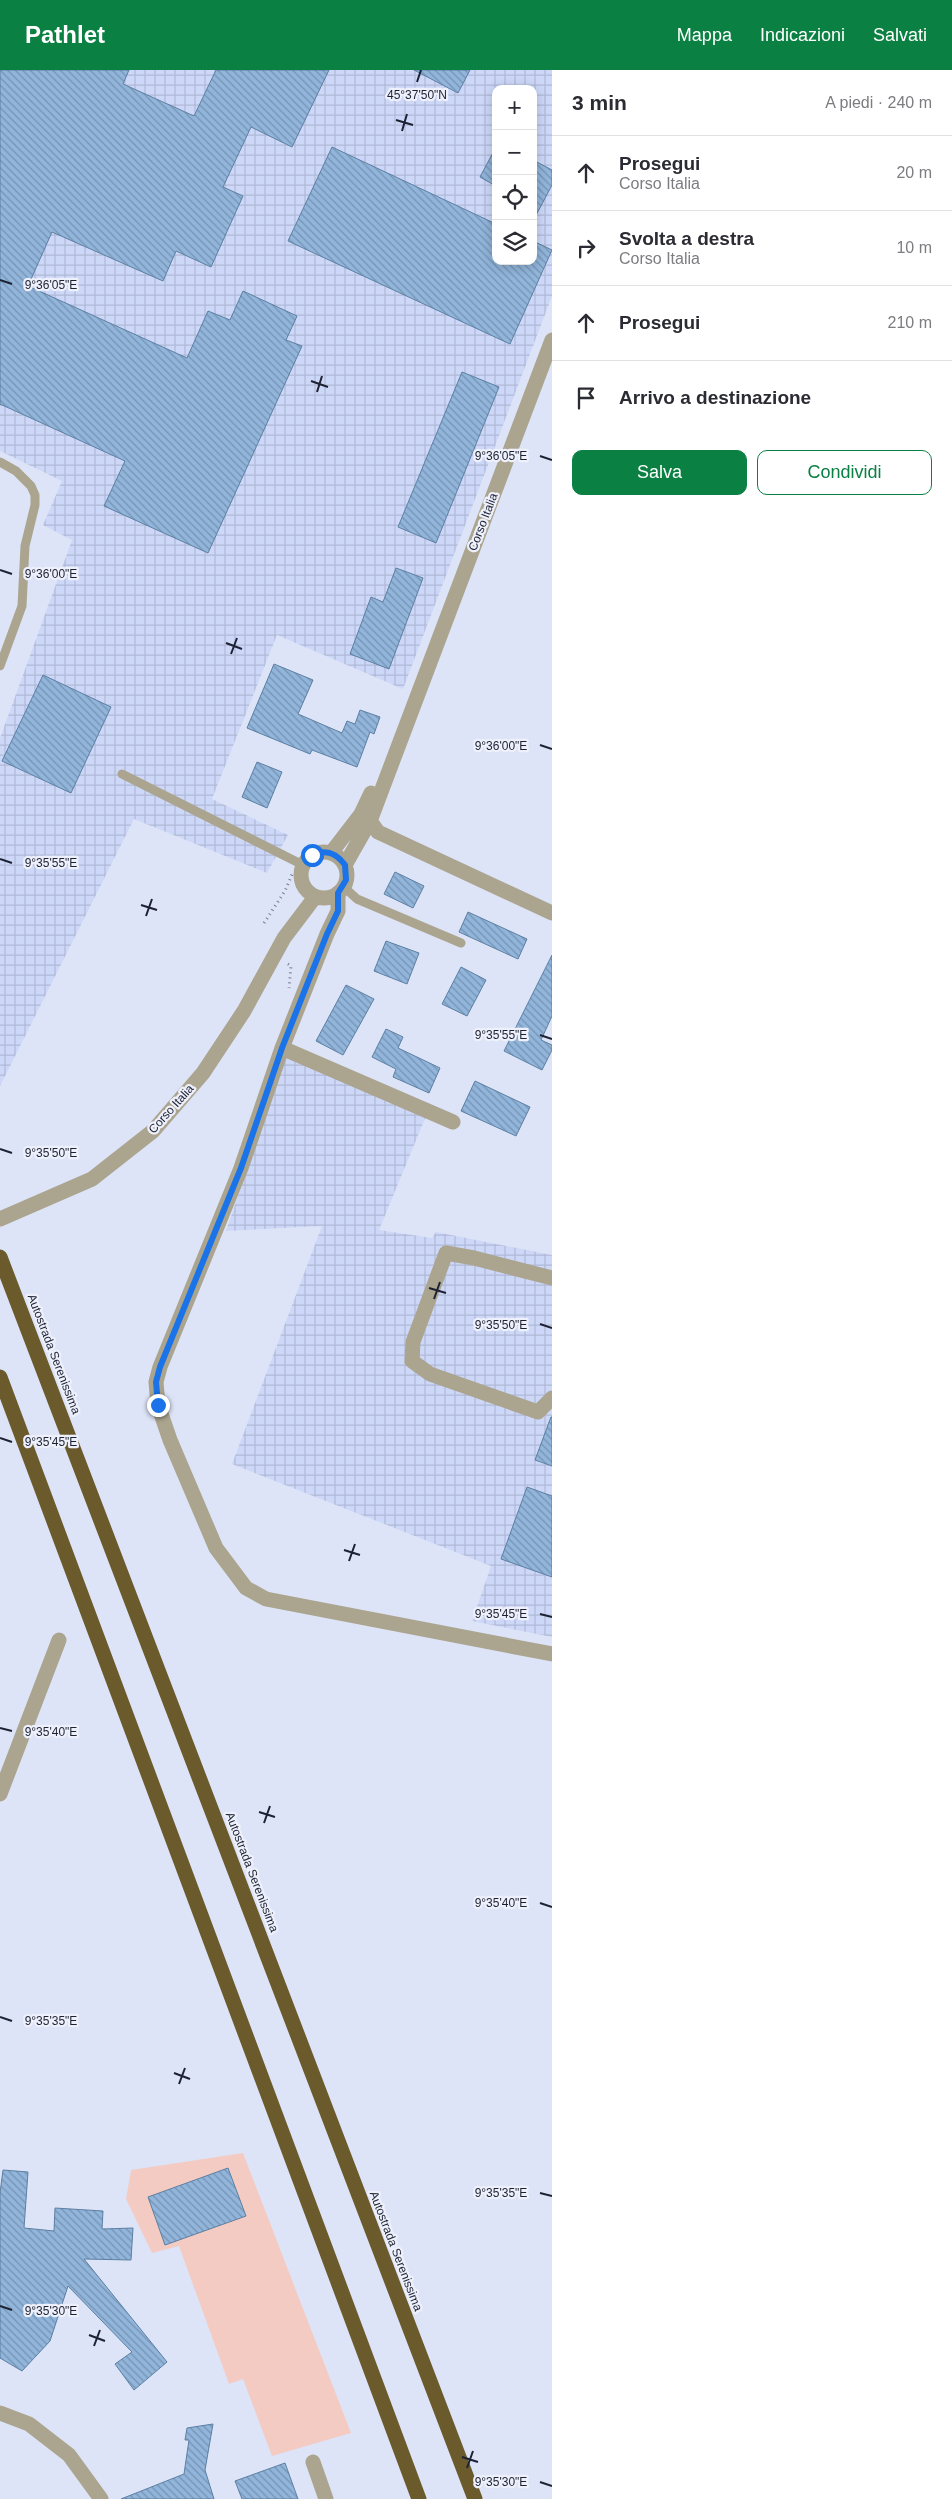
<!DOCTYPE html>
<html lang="it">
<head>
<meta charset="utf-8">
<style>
  :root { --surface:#fff; --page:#f2f2f3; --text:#2b2b33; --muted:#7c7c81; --line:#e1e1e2; --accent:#0b8043 }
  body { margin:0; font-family:Helvetica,sans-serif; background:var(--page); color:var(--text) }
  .controls { position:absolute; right:15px; top:15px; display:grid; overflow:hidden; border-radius:10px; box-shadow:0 2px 12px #0003 }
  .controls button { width:45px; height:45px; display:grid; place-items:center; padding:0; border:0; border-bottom:1px solid var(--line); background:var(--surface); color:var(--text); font:25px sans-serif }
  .stop { position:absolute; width:15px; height:15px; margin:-11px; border:4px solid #1a73e8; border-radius:50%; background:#fff }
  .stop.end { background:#1a73e8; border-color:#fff; box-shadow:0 1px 5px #0008 }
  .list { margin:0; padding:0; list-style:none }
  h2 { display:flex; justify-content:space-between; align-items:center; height:65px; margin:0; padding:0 20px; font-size:21px }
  h2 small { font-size:16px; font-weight:400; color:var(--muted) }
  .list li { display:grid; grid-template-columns:32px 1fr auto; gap:15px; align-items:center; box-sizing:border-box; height:75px; padding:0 20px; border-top:1px solid var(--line) }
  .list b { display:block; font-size:19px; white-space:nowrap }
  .list p { margin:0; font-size:16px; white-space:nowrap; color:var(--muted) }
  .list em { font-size:16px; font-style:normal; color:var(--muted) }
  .actions { display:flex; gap:10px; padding:15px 20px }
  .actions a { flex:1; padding:11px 0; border:1px solid var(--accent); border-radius:10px; text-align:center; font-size:18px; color:var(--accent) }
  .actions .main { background:var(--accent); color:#fff }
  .icon { flex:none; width:28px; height:28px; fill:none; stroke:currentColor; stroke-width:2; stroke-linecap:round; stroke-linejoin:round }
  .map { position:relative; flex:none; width:552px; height:2429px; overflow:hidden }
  header { display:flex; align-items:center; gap:30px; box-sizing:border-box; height:70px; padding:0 25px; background:var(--accent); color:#fff }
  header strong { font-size:24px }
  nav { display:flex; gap:28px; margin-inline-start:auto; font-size:18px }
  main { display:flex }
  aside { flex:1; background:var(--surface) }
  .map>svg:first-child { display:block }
  .industrial { fill:url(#industrial-grid); fill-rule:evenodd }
  .pitch { fill:#f4cbc3 }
  .building { fill:url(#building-back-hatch); stroke:#5c7fa2 }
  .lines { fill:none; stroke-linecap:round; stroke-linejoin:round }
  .path { stroke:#777d8f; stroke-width:3; stroke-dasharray:1 4; stroke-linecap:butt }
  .service { stroke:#aba48f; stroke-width:9 }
  .minor { stroke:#aba48f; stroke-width:15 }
  .tertiary { stroke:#aba48f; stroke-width:15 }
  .motorway { stroke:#6b5a2c; stroke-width:15 }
  .route { stroke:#1a73e8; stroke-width:6 }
  .ticks { fill:none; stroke:#1d2233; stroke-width:2 }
  .labels { text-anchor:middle; stroke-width:4.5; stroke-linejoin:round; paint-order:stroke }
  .street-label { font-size:12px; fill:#1d2233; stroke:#eef1fb }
  .ticks-label { font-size:12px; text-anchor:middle; fill:#1d2233; stroke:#eef1fb; stroke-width:4.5; stroke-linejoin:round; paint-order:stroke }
</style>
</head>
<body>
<header>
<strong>Pathlet</strong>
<nav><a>Mappa</a><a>Indicazioni</a><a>Salvati</a></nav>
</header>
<main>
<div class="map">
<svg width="552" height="2429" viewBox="0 0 552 2429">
  <defs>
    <pattern id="industrial-grid" width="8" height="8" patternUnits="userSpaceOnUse" patternTransform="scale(1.25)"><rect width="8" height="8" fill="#cdd8f9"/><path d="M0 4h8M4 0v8" fill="none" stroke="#b0b9d6"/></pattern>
    <pattern id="building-back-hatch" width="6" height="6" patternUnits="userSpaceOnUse" patternTransform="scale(1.25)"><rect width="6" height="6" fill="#91b5db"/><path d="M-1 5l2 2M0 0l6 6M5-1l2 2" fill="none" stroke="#7693b2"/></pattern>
  </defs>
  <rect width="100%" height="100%" fill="#dde4f7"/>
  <path class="industrial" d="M0,0H552V226L403,619L277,565L212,729L288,765L267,803L134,749L0,1016V668L72,470L43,455L62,411L0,381ZM496,19H533V191H496Z
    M286,985L426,1046L379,1160L432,1168L436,1162L552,1185V1567L472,1551L491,1496L232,1394L322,1156L226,1161Z"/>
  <path class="pitch" d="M243,2083L351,2363L272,2386L243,2309L229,2314L179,2176L152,2183L126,2129L131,2100Z"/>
  <path class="building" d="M0,0H129L123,14L194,46L216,0H329L292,77L251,57L223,117L243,126L211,197L176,181L163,211L52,162L28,216L187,288L208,241L230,250L243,221L297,246L286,270L302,276L208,483L104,436L125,391L0,334Z
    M414,0H470L458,23Z
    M332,77L496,154V191H533V171L552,180L510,274L288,171Z
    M496,77V116L480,107Z
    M533,90L552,100V115L533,151Z
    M462,302L499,317L436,473L398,457Z
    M396,498L423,508L389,599L350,584L371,527L383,532Z
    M274,594L313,610L298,644L342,663L347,651L355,654L360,640L380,647L374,664L370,662L357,697L312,680L310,684L247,658Z
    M43,605L111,637L71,723L2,691Z
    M257,692L282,702L267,738L242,727Z
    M395,802L424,816L413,838L384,824Z
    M468,842L527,869L518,889L459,862Z
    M386,871L419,883L407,914L374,901Z
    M552,885V946L541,970L552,975V980L542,1000L504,981Z
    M461,897L486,910L467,946L442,934Z
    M346,915L374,929L343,985L316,971Z
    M386,959L403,967L398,978L440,998L429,1023L393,1007L396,999L372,987Z
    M475,1011L530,1037L516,1066L461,1041Z
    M551,1347H552V1396L535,1390Z
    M527,1417L552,1426V1507L501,1489Z
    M228,2098L246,2146L165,2175L148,2127Z
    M3,2100L28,2102L24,2158L54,2161L55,2138L103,2141L102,2159L133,2158L131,2190L84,2189L167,2292L134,2320L115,2294L132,2282L68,2216L50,2271L22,2301L0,2288V2123Z
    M213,2354L205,2400L214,2429H121L184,2404L189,2370H185L187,2358Z
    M285,2393L298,2429H242L235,2411Z"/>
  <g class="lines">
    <path class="path" d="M264,853L285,821L293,802
      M288,894L291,896L289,918"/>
    <path class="service" d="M0,392L16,401L31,416L35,425V435L25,476L22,536L0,596
      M122,704L303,795
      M344,817L357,829L461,873"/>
    <path class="minor" d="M362,744L370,751L378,762L552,843
      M338,823V841L327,864L282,978L241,1098L160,1297L156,1312L158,1335L170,1370L216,1478L246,1518L266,1529L552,1584
      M282,978L453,1052
      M552,1208L474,1188L446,1183L413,1272L412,1291L430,1304L538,1342L552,1328
      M0,1724L59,1570
      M0,2343L29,2354L69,2385L101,2429
      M313,2392L326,2429"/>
    <path class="tertiary" d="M301 805a23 23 0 1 1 46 0a23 23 0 1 1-46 0Z
      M331,783L361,744L371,723
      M345,795L370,751L552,270
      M0,1149L92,1109L153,1061L203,1003L244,941L284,868L315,827"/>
    <path class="motorway" d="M0,1187L475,2429
      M0,1307L419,2429"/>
  </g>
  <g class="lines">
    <path class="route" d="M158,1335L156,1312L160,1297L241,1098L282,978L327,864L338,841V823L346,810L345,795C336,783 326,779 312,785"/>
  </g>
  <path class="ticks" d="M417,12L421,0M396,50L413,55M402,61L407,44M0,210L12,214M311,311L328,317M317,322L322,306M540,386L552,390M0,500L12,504M226,573L242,579M231,584L237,568M540,675L552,679M0,789L12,793M141,835L157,840M146,846L152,829M540,965L552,969M0,1079L12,1083M429,1218L446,1223M434,1229L440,1212M540,1254L552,1258M0,1368L12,1372M344,1480L360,1485M349,1491L355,1474M540,1544L552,1547M0,1658L12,1661M259,1742L275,1747M264,1753L270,1736M540,1833L552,1837M0,1947L12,1951M174,2003L190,2009M179,2014L185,1998M540,2123L552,2126M0,2236L12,2240M89,2265L105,2271M94,2276L100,2260M462,2387L478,2392M467,2398L473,2381M540,2412L552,2416"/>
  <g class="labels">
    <g class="street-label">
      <text transform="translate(483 452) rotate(-69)" y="4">Corso Italia</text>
      <text transform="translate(171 1039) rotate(-48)" y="4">Corso Italia</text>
      <text transform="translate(54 1284) rotate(69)" y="4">Autostrada Serenissima</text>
      <text transform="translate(252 1802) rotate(69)" y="4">Autostrada Serenissima</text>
      <text transform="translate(396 2181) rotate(69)" y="4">Autostrada Serenissima</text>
    </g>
  </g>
  <g class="ticks-label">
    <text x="417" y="29">45°37'50"N</text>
    <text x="51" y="219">9°36'05"E</text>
    <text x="501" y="390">9°36'05"E</text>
    <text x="51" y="508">9°36'00"E</text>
    <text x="501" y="680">9°36'00"E</text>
    <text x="51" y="797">9°35'55"E</text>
    <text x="501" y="969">9°35'55"E</text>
    <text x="51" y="1087">9°35'50"E</text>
    <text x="501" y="1259">9°35'50"E</text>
    <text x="51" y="1376">9°35'45"E</text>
    <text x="501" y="1548">9°35'45"E</text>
    <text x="51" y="1666">9°35'40"E</text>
    <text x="501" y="1837">9°35'40"E</text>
    <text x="51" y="1955">9°35'35"E</text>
    <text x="501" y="2127">9°35'35"E</text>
    <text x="51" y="2245">9°35'30"E</text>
    <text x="501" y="2416">9°35'30"E</text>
  </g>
</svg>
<div class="controls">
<button>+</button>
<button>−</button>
<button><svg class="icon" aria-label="locate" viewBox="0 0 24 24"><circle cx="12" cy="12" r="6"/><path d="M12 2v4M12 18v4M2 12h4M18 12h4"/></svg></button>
<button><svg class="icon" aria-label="layers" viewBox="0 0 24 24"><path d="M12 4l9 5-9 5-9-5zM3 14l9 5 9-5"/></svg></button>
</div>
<div class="stop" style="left:312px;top:785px"></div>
<div class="stop end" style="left:158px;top:1335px"></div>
</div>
<aside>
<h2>3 min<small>A piedi · 240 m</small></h2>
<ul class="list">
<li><svg class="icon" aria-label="ahead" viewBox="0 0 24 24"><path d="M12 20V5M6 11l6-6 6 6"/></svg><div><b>Prosegui</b><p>Corso Italia</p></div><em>20 m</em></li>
<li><svg class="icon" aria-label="right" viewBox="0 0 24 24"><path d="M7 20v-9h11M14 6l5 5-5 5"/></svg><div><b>Svolta a destra</b><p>Corso Italia</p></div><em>10 m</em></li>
<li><svg class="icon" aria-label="ahead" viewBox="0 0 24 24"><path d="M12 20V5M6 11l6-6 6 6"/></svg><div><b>Prosegui</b></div><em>210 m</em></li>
<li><svg class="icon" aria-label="arrive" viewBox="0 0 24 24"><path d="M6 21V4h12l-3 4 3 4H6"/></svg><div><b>Arrivo a destinazione</b></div></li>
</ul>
<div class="actions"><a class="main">Salva</a><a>Condividi</a></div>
</aside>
</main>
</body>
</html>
